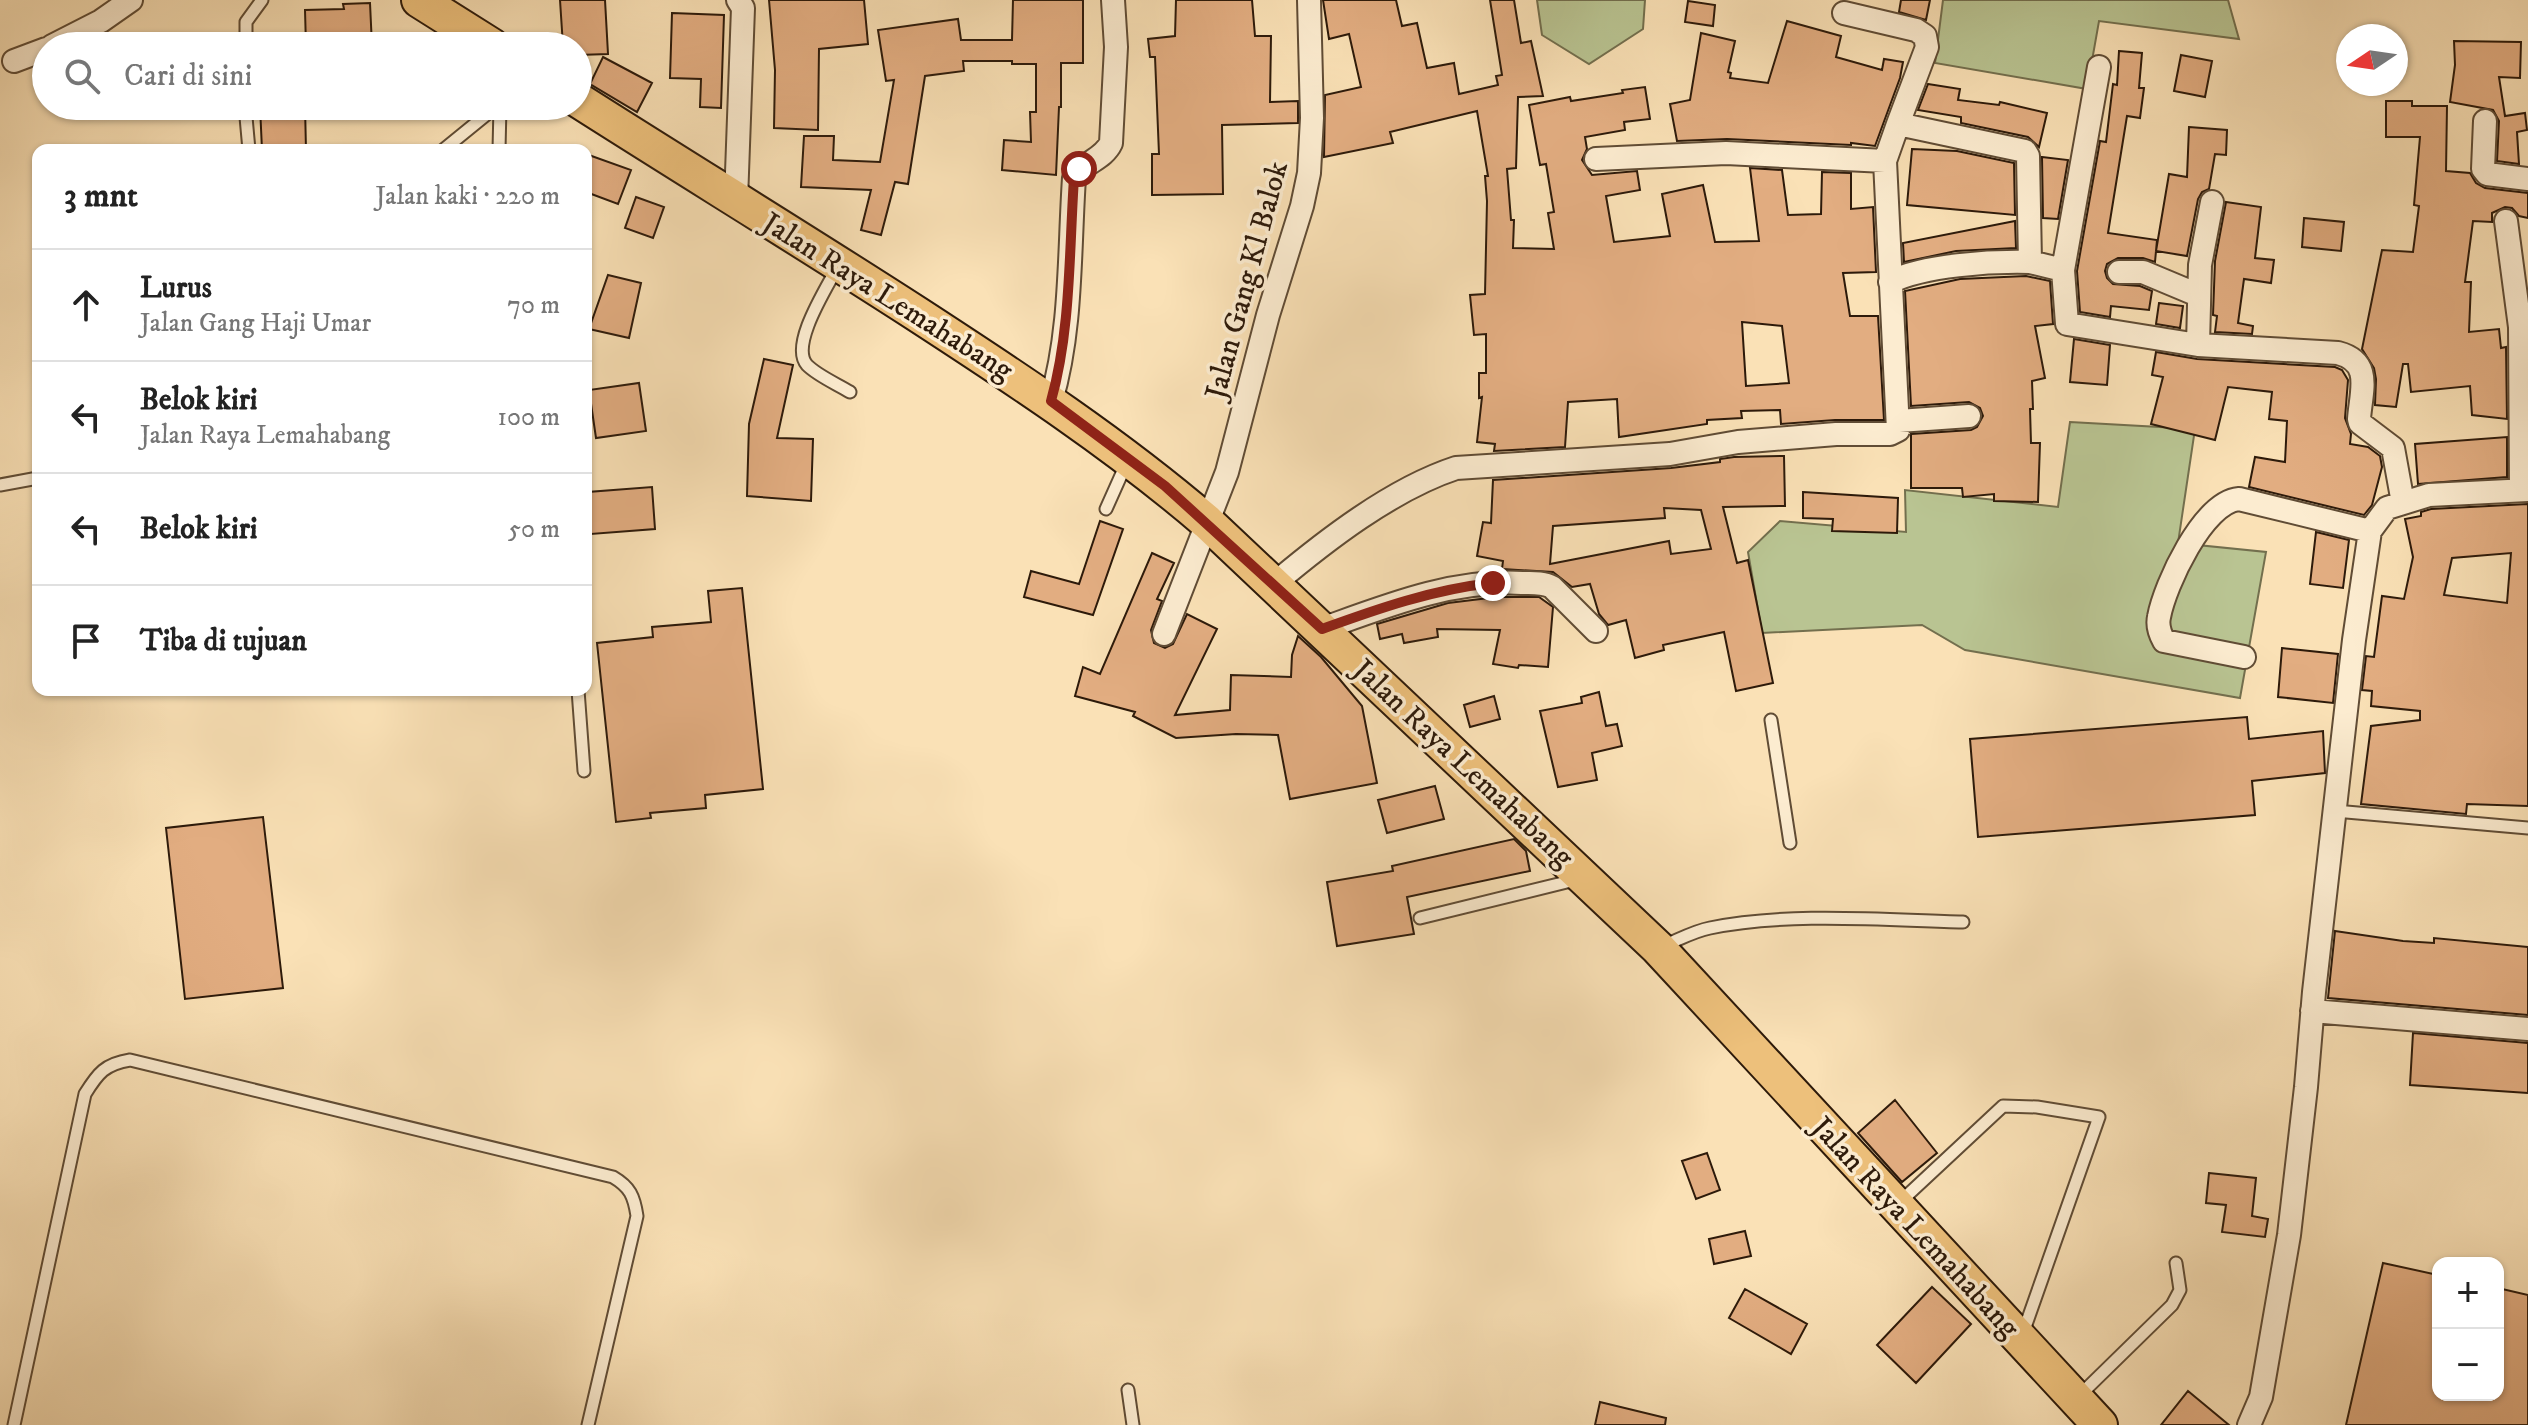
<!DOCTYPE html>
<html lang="id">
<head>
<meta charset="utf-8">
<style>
  :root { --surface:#fff; --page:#f6f6f6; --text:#222; --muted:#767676; --line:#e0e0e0 }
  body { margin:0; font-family:"IM FELL DW Pica",serif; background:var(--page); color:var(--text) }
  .controls { position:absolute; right:24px; bottom:24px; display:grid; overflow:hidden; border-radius:16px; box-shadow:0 2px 6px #0004 }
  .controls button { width:72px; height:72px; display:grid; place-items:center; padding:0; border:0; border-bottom:2px solid var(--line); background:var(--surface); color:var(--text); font:40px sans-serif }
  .compass { position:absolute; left:2336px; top:24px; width:72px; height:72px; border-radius:50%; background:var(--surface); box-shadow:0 2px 6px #0004; rotate:257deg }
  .stop { position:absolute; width:24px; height:24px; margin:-18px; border:6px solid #8f2418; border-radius:50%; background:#fff }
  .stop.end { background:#8f2418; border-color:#fff; box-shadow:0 2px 8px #0008 }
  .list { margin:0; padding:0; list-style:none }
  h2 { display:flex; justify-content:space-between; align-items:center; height:104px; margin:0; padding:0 32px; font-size:34px }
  h2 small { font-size:26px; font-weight:400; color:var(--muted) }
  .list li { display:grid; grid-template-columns:52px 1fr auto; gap:24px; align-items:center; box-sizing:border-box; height:112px; padding:0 32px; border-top:2px solid var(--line) }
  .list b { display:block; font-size:30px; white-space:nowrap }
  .list p { margin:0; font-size:26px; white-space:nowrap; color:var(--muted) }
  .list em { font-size:26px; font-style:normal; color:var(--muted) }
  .icon { flex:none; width:44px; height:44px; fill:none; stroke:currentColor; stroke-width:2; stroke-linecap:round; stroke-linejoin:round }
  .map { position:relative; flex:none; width:2528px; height:1425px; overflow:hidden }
  .search { position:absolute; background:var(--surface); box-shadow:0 2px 6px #0004; left:32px; top:32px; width:560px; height:88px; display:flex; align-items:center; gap:20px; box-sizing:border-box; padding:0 28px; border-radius:44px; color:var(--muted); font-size:30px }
  .panel { position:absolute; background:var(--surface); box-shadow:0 2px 6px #0004; left:32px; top:144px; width:560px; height:552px; border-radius:16px }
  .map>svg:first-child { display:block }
  .green { fill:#b9c492; stroke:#736f4e; stroke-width:2 }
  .building { fill:#e2ad81; stroke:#2d1a0a; stroke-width:2; fill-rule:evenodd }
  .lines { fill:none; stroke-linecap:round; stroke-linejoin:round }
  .service-casing { stroke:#604c35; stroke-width:15 }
  .minor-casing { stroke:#604c35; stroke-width:26 }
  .primary-casing { stroke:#2d1a0a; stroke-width:38 }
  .service { stroke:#fcecd0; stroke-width:11 }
  .minor { stroke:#fcecd0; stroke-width:22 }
  .primary { stroke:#edc07b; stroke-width:34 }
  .route { stroke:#8f2418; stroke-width:10 }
  .labels { text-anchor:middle; stroke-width:7; stroke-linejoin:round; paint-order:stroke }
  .street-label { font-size:30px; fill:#2d1a0a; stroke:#fcecd0 }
</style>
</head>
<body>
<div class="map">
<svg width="2528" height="1425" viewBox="0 0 2528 1425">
  <rect width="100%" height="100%" fill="#fae1b6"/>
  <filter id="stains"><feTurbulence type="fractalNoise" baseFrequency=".0025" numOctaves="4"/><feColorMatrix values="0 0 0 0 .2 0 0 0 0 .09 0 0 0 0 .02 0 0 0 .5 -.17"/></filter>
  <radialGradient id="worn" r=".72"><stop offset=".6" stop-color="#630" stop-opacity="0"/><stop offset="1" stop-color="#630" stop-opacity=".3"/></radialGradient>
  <path class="green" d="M1537,0H1645L1643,29L1589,64L1542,35Z
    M1943,0H2228L2239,39L2099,21L2087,89L1935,63Z
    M2070,422L2195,429L2178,543L2266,552L2240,698L1965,650L1922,625L1762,633L1748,552L1780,521L1906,532L1905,490L2058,507Z"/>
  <path class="building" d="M560,0H605L608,54L578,55V46H563Z
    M769,0H864L868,44L819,49L818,130L774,128L775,70Z
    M1013,0H1083V63H1061V107H1059L1056,175L1002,170L1004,140L1031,142L1030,112H1036V64H1012V61H963L964,71L925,76L908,184L895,182L881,235L861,230L871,190L801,187L804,136H834L833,160L880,162L894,80L886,81L878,30L958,19L961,40H1012Z
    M1176,0H1252L1255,36H1271L1270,102L1298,101V123L1222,125L1223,194L1152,195V154H1159L1155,57H1150L1148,39L1175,36Z
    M1323,0H1396L1402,26L1417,23L1427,68L1454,63L1459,94L1498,85L1496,76L1502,75L1490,0H1514L1521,43L1531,41L1543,96L1518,97L1516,168L1507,169L1511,220H1514L1513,248L1554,249L1548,213L1554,212L1546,164L1540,165L1529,105L1570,97L1571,101L1623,93L1622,90L1645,87L1650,119L1624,122L1625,130L1585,137L1587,149L1582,160L1592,175L1637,171L1640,190L1606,196L1614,242L1670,236L1662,194L1703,185L1715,242L1759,241L1750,168L1782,170L1788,215L1821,214L1822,172L1851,173V209L1873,207L1876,272L1843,273L1850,316H1878L1884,420H1835L1781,424L1780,410L1741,411L1742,418L1707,420V424L1619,437L1617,399L1568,402L1565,447L1494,451L1495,444L1477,442L1482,397L1479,398V373H1486V334L1474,335L1470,295L1485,294L1487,201L1485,176H1488L1477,111L1390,132L1393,143L1324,157L1325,95L1361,87L1349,34L1329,39ZM1742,322L1782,326L1789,383L1746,386Z
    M1901,0H1930L1926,20L1899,12Z
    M1688,1L1715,5L1713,26L1685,22Z
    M370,3L372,46H306L305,10L344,9L343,4Z
    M672,13L724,15L721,108L700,107L701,79L670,78Z
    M1787,21L1841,36L1836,57L1882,70L1884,59L1903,62L1900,78L1875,146L1851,143V145L1727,139L1677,141L1670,104L1690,100L1701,33L1735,41L1728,72L1731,73L1730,78L1768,83Z
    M2454,41L2521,42L2520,78L2499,77L2505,116L2525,113L2527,130L2517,132L2519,164L2497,161L2499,121L2493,110L2450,102L2455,65Z
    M2119,51L2142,53L2139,88H2144L2140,118L2127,116L2108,233L2157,240L2155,262L2143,258H2118L2107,264L2105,271L2107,278L2113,284L2140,286L2152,291L2149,310L2111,306L2110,317L2080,312L2077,271L2100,141L2106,142L2113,84L2117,85Z
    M2181,55L2212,61L2205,97L2174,91Z
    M603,57L652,83L637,112L590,84Z
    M1928,84L1960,89L1958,100L1999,105L2000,102L2047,113L2039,147L2028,137L1961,123V117L1918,110Z
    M2386,101H2412V106H2447L2446,171L2470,173L2476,183L2485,188L2528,193V218L2519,216L2512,208L2505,207L2492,213V222L2473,221L2465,282H2471L2469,332L2499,329L2501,348L2506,347L2507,419L2472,415L2470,386L2411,392L2408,364H2403L2396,407L2375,405L2376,379L2374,368L2362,349L2382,250L2413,252L2419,206L2414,205L2420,137H2386Z
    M260,106H305L306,150H262Z
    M2189,127L2227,130L2226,155L2215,154L2209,189L2202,192L2198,199L2187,256L2156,251L2169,174L2187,177Z
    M1912,149L1957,151L2014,163L2015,215L1907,205Z
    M586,154L631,170L618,204L586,192Z
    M2042,157L2068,160L2058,219L2043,218Z
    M636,197L664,207L653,238L625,228Z
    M2226,202L2261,207L2255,258L2274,260L2271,283L2244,279L2238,323L2253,326L2252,334L2215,332L2217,316L2213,315L2215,261Z
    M2304,218L2344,222L2341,251L2302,247Z
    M2015,221L2016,248L1956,251L1904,262L1903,243Z
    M608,275L641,283L629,338L589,329Z
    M2026,276L2050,281L2053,324L2035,326L2045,378L2032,381L2033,409H2030L2031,443H2040L2038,502L1994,501V494L1963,497L1962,488H1911V434L1971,430L1977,427L1983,416L1980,408L1969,402L1911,406L1905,291L1960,279Z
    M2159,303L2183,306L2180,328L2156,324Z
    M2074,339L2110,345L2107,385L2070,382Z
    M2156,352L2197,359L2335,367L2342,370L2348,380L2345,418L2351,434L2350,444L2368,447L2380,456L2382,467L2372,505L2364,515L2249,487L2255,457L2285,462L2287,421L2269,419L2272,392L2228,387L2215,440L2151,424L2163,377L2152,375Z
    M764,359L793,365L777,438L813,439L811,501L747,496L749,424Z
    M639,383L646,431L596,438L589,390Z
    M2507,437V477L2418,484L2415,444Z
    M1784,456L1785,506L1723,507L1737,563L1748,560L1773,683L1736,691L1724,632L1663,645L1664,650L1635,658L1626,620L1608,625L1599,614L1590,584L1572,587L1553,572L1502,569L1503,561L1477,556L1483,522L1491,523L1493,480L1671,468L1720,462V459L1734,457ZM1664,508L1701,510L1711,549L1671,554L1669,541L1550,564L1553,526L1665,518Z
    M652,487L655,529L591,534L588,492Z
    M1803,492L1898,498L1897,533L1832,531L1833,519L1803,518Z
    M2528,504V806L2467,804L2466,814L2361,804L2371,726L2420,720V711L2371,706L2372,691L2362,690L2366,656L2374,657L2382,596L2404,599L2413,557L2405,519L2421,516V512L2431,509ZM2511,553L2507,603L2444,595L2452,558Z
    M1100,521L1123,529L1093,615L1024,597L1031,571L1079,584Z
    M2316,532L2349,540L2343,588L2310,584Z
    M1152,553L1174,563L1157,599L1162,601L1151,630L1154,643L1165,648L1173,644L1187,614L1217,629L1175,715L1230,710L1231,675L1291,677L1292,655L1298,636L1321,657L1362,706L1377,783L1290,799L1278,735L1236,734L1176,738L1133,716L1135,712L1075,696L1083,667L1100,674Z
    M742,588L763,789L705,795L706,808L650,813L651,818L616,822L597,643L653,637L652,627L711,622L708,591Z
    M1497,597H1539L1553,607L1548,667L1519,665L1518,668L1493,664L1500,630L1437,629L1438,637L1404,643L1402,634L1380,639L1377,624L1448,603Z
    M2282,648L2338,654L2333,703L2278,697Z
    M1599,692L1606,726L1617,724L1622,746L1592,753L1597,780L1558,787L1540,711L1582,703L1581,697Z
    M1494,696L1500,719L1470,727L1464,705Z
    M2247,717L2249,739L2323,731L2325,773L2252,781L2255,815L1978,837L1970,739Z
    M1435,786L1444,819L1387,833L1378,800Z
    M263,817L283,988L185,999L166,828Z
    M1514,839L1526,851L1530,871L1407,897L1414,934L1337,946L1327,882L1393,871L1392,866Z
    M2335,931L2403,941L2434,943V938L2528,947V1015L2328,998Z
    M2413,1033L2528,1043V1093L2410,1085Z
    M1895,1100L1937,1153L1902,1182L1858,1133Z
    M1707,1153L1720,1190L1696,1199L1682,1161Z
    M2209,1173L2256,1178L2252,1216L2268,1219L2265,1237L2222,1232L2226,1205L2206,1203Z
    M1745,1231L1751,1256L1714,1264L1709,1239Z
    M2383,1263L2438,1275V1395H2498V1288L2528,1295V1425H2346Z
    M1932,1287L1971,1324L1916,1383L1877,1345Z
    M1745,1289L1807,1324L1791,1354L1729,1318Z
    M2188,1391L2229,1425H2161Z
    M1600,1402L1666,1418L1665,1425H1595Z"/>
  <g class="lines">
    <g class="service-casing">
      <path id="service" d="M246,46V22L262,0
        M245,106L249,150
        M443,150L497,106
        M499,150L500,106
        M838,266C828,286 789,345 807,365C818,376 837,384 850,392
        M0,485L38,478
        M1106,509L1127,462
        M578,690L584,771
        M1771,720L1790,843
        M2335,811L2528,828
        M1420,918L1579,879
        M1663,946C1678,940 1694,931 1710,928C1787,912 1884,920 1963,922
        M1900,1202L2003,1106L2037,1107L2099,1117L2023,1333
        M1128,1390L1133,1425
        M2079,1396L2172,1305L2180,1290L2176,1263
        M14,1425L85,1094C98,1073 105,1064 130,1060L613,1177C630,1187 634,1196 637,1216L588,1425"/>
    </g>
    <g class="minor-casing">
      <path id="minor" d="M1844,13L1916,30L1925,36L1927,47L1898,124
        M52,46L101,21L131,0
        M14,61L46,49
        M2099,67L2063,270L2067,324L2198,345L2338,353C2373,362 2361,391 2359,419L2360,423L2393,448L2403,503
        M2485,121L2483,169L2487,174L2528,179
        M1596,159L1726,153L1885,161
        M736,200L743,8L738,0
        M2506,221L2520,327L2521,490
        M2119,272H2143L2198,295
        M1890,282C1924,265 1991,261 2030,262
        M2198,345L2200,265L2212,202
        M1051,401C1072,330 1069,252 1074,178C1083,162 1103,160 1111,143L1116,47L1113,0
        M1899,421L1969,416
        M1274,584C1325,541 1392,489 1456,468L1670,454L1738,442L1836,434H1890L1898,430L1885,161L1898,124L2025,151L2028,156L2030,262L2063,270
        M1322,629C1386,606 1453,579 1522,583C1532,583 1543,582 1552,587L1596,631
        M1164,634L1227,472L1268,315L1302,206L1309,173L1312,118L1309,0
        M2244,657L2164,641C2160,634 2157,626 2159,617C2165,585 2203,502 2239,499L2370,531
        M2312,1011L2528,1029
        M2249,1425L2261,1397L2289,1235L2306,1087L2314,992L2354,640L2370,531L2387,508L2429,495L2528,490"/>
    </g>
    <g class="primary-casing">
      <path id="primary" d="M419,0L492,46
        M578,100C691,172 804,241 917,314C1017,379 1116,444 1207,522L1658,948L2100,1425"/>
    </g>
    <use href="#service" class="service"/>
    <use href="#minor" class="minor"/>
    <use href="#primary" class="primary"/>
  </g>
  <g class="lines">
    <path class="route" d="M1079,169L1074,178C1069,252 1071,330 1051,401L1165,486L1322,629C1377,609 1434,589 1493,583"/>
  </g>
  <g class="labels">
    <g class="street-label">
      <text transform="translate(1246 280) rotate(-75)" y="10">Jalan Gang Kl Balok</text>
      <text transform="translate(888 296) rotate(32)" y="10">Jalan Raya Lemahabang</text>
      <text transform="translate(1464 763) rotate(43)" y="10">Jalan Raya Lemahabang</text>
      <text transform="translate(1916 1227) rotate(47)" y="10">Jalan Raya Lemahabang</text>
    </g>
  </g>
  <rect width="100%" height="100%" filter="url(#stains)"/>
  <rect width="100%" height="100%" fill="url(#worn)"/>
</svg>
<div class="controls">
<button>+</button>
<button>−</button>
</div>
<svg class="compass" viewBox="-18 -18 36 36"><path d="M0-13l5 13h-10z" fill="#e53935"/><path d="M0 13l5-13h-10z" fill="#767676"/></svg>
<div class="stop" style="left:1079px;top:169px"></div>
<div class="stop end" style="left:1493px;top:583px"></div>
<div class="search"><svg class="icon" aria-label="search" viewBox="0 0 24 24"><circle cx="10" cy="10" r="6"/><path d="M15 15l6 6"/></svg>Cari di sini</div>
<section class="panel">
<h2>3 mnt<small>Jalan kaki · 220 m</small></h2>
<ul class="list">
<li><svg class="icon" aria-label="ahead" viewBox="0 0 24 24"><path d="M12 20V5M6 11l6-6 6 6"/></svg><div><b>Lurus</b><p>Jalan Gang Haji Umar</p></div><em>70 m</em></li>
<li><svg class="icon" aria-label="left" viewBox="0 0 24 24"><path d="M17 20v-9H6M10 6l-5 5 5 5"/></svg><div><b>Belok kiri</b><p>Jalan Raya Lemahabang</p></div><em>100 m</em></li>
<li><svg class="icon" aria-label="left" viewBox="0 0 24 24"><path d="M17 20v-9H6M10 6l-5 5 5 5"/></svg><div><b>Belok kiri</b></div><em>50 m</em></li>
<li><svg class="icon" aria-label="arrive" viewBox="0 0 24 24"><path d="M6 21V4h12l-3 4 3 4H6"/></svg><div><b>Tiba di tujuan</b></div></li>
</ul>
</section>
</div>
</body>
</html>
